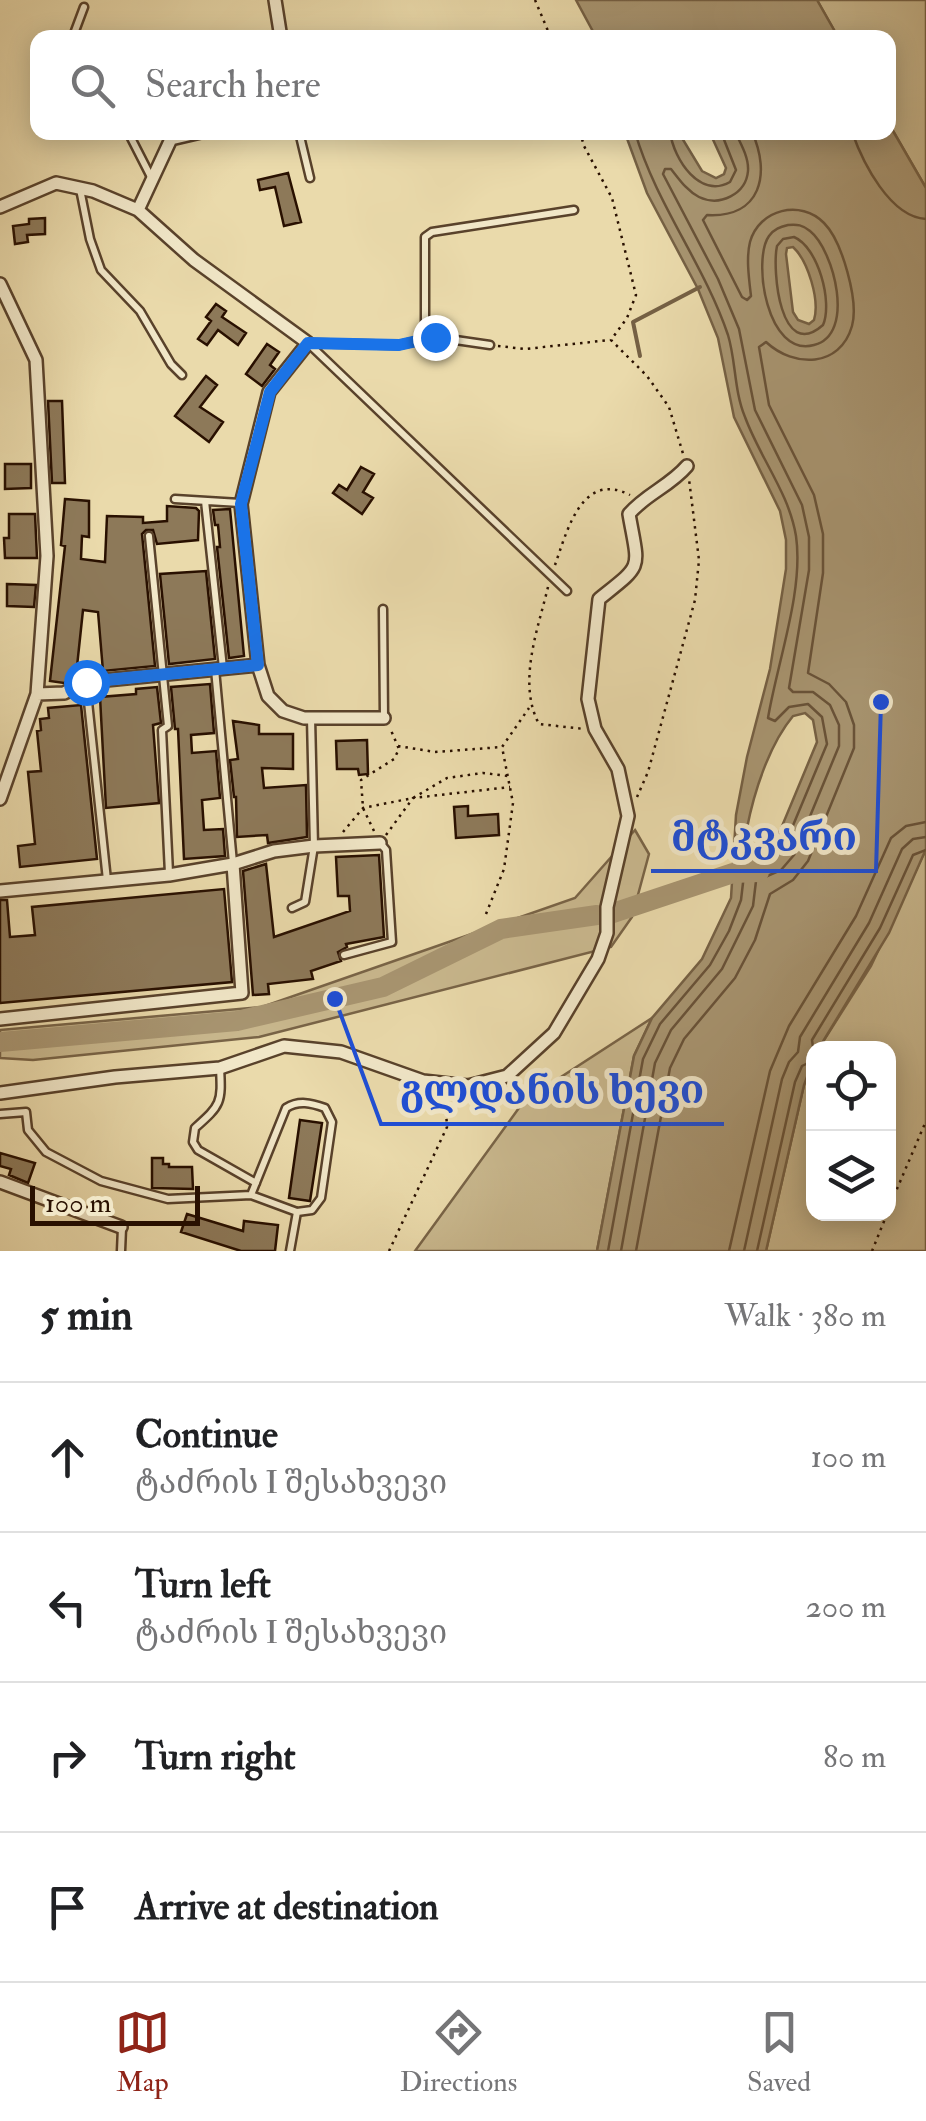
<!DOCTYPE html>
<html lang="en">
<head>
<meta charset="utf-8">
<style>
  :root { --surface:#fff; --page:#f2f2f2; --text:#202124; --muted:#757577; --line:#e0e0e0; --accent:#8f2418 }
  body { margin:0; font-family:"IM FELL Double Pica","Noto Serif Georgian",serif; background:var(--page); color:var(--text) }
  .controls { position:absolute; right:30px; bottom:30px; display:grid; overflow:hidden; border-radius:20px; box-shadow:0 5px 25px #0003 }
  .controls button { width:90px; height:90px; display:grid; place-items:center; padding:0; border:0; border-bottom:2px solid var(--line); background:var(--surface); color:var(--text); font:50px sans-serif }
  .scale { position:absolute; left:30px; bottom:25px; width:170px; box-sizing:border-box; padding-left:10px; border:5px solid #291000; border-top:0; font-size:28px; line-height:35px; white-space:nowrap; color:#291000; -webkit-text-stroke:8px #f1e7c8; paint-order:stroke }
  .stop { position:absolute; width:30px; height:30px; margin:-22px; border:8px solid #1a73e8; border-radius:50%; background:#fff }
  .stop.end { background:#1a73e8; border-color:#fff; box-shadow:0 2px 10px #0008 }
  .list { margin:0; padding:0; list-style:none }
  h2 { display:flex; justify-content:space-between; align-items:center; height:130px; margin:0; padding:0 40px; font-size:42px }
  h2 small { font-size:32px; font-weight:400; color:var(--muted) }
  .list li { display:grid; grid-template-columns:65px 1fr auto; gap:30px; align-items:center; box-sizing:border-box; height:150px; padding:0 40px; border-top:2px solid var(--line) }
  .list b { display:block; font-size:38px; white-space:nowrap }
  .list p { margin:0; font-size:32px; white-space:nowrap; color:var(--muted) }
  .list em { font-size:32px; font-style:normal; color:var(--muted) }
  .icon { flex:none; width:55px; height:55px; fill:none; stroke:currentColor; stroke-width:2; stroke-linecap:round; stroke-linejoin:round }
  .map { position:relative; flex:none; width:926px; height:1251px; overflow:hidden }
  .search { position:absolute; background:var(--surface); box-shadow:0 5px 25px #0003; left:30px; right:30px; top:30px; height:110px; display:flex; align-items:center; gap:25px; box-sizing:border-box; padding:0 35px; border-radius:20px; color:var(--muted); font-size:38px }
  .sheet { height:730px; background:var(--surface) }
  nav { display:flex; justify-content:space-around; align-items:center; box-sizing:border-box; height:140px; border-top:2px solid var(--line); background:var(--surface); font-size:28px; color:var(--muted) }
  nav a { display:grid; justify-items:center; gap:5px }
  nav .on { color:var(--accent) }
  .map>svg:first-child { display:block }
  .green { fill:#c9b88e; stroke:#796447; stroke-width:2.5 }
  .water { fill:#a89571; stroke:#756044; stroke-width:2.5; fill-rule:evenodd }
  .lines { fill:none; stroke-linecap:round; stroke-linejoin:round }
  .shore { stroke:#685238; stroke-width:2.5 }
  .stream { stroke:#756044; stroke-width:4 }
  .river { stroke:#a89571; stroke-width:20 }
  .building { fill:#8d7959; stroke:#291000; stroke-width:2.5 }
  .service-casing { stroke:#59422b; stroke-width:11 }
  .minor-casing { stroke:#59422b; stroke-width:16 }
  .path { stroke:#291000; stroke-width:2.5; stroke-dasharray:2.5 5; stroke-linecap:butt }
  .service { stroke:#f1e7c8; stroke-width:6 }
  .minor { stroke:#f1e7c8; stroke-width:11 }
  .route { stroke:#1a73e8; stroke-width:12 }
  .leader { fill:none; stroke:#1d4ed8; stroke-width:4 }
  .callout-dot { fill:#1d4ed8; stroke:#f1e7c8; stroke-width:4 }
  .callout-label { font-size:40px; text-anchor:middle; font-weight:bold; fill:#1d4ed8; stroke:#f1e7c8; stroke-width:10; stroke-linejoin:round; paint-order:stroke }
</style>
</head>
<body>
<div class="map">
<svg width="926" height="1251" viewBox="0 0 926 1251">
  <rect width="100%" height="100%" fill="#eadaab"/>
  <filter id="stains"><feTurbulence type="fractalNoise" baseFrequency=".002" numOctaves="4"/><feColorMatrix values="0 0 0 0 .2 0 0 0 0 .09 0 0 0 0 .02 0 0 0 .5 -.17"/></filter>
  <radialGradient id="worn" r=".72"><stop offset=".6" stop-color="#630" stop-opacity="0"/><stop offset="1" stop-color="#630" stop-opacity=".3"/></radialGradient>
  <path class="green" d="M817,0H926V188L889,124L888,38L838,37Z
    M635,830L649,854L632,917L611,947L259,1037L33,1060L0,1058V1030L262,1007L575,898Z
    M926,849V1251H766L804,1085L813,1061L814,1214H888V1048H819L871,966Z
    M652,1018L634,1056L597,1251H415L524,1101Z"/>
  <path class="water" d="M576,0H817L838,37H596Z
    M889,124L926,188V849L889,933L819,1048H814L813,1061L804,1085L766,1251H597L634,1056L652,1018L702,959L731,898L736,815L747,757L770,669L786,569V540L780,511L734,417L718,338L698,289L647,193L625,133H679L702,171L716,178L724,174L726,168L710,133L888,132ZM793,247C808,261 820,300 814,320L809,324L798,320L793,312L786,254L787,248ZM805,713L813,720L817,742L775,843C760,865 742,852 747,828C754,792 769,745 793,716Z"/>
  <g class="lines">
    <path class="shore" d="M670,132C674,160 700,199 730,182L736,170L721,132
      M852,132C863,163 890,217 926,219
      M788,225C797,224 803,225 810,231C834,250 856,335 814,345C767,358 752,260 769,236C774,229 780,227 788,225Z
      M794,237C818,247 833,302 823,325C780,363 772,270 777,246L783,239Z
      M814,1054L812,1040L880,928L913,855L926,850
      M608,1251L643,1059L660,1024L710,965L729,931L741,900L745,866C765,860 768,870 784,847L827,744L822,717L808,704L789,707L775,721L768,718C777,663 804,591 796,536C789,493 760,458 745,417C734,391 736,361 728,335C704,264 656,204 635,132
      M621,1251L655,1063L671,1030L722,969L753,906L756,881L781,870L794,855L839,746V725L830,705L813,692H793L789,688L809,570V537L802,505L755,410L739,329L718,279L663,174L665,169H671C679,179 687,191 699,197C720,207 746,194 748,171C749,158 741,144 735,132
      M636,1251L670,1068L684,1039L735,978L755,940L770,894L793,880L808,861L854,748V725L846,702L829,684L808,673L823,573V534L814,495L769,405L759,347L766,342C794,368 840,368 852,326C859,301 842,241 824,223C801,199 759,209 750,242C746,258 749,279 751,296L747,300L742,297L703,220L707,215C761,218 771,174 752,132
      M729,1251L770,1071L789,1026L856,916L891,838L906,826L926,822
      M744,1251L782,1079L789,1062L798,1052L800,1037L869,923L902,849L913,839L926,837
      M757,1251L795,1082L802,1066L814,1060"/>
    <path class="stream" d="M640,356L633,322L700,287"/>
    <path class="river" d="M613,913L733,873L759,872
      M0,1042L237,1021L383,987L501,929L597,915"/>
  </g>
  <path class="building" d="M288,173L301,222L284,226L275,187L260,190L258,180Z
    M45,218V234L27,235L28,242L15,244L13,226L29,224V219Z
    M216,304L226,311L222,317L246,333L238,345L218,330L207,345L198,339L211,321L206,317Z
    M267,344L279,352L270,365L275,369L262,386L246,374Z
    M206,376L217,385L200,407L223,422L209,442L175,416Z
    M48,401H62L65,483H52Z
    M5,464H31V488L5,489Z
    M361,467L374,474L363,492L373,498L362,514L333,493L339,485L347,490Z
    M65,499L89,501V537L82,536L81,559L105,562L107,516L143,517V523L167,521V506L196,508L199,511L198,540L157,544L153,530H146L142,534L155,666L103,671L98,612L83,610L76,676L64,683L50,681L65,546L61,545Z
    M230,509L244,656L229,658L217,547H220L218,525H215L213,510Z
    M9,514H35L37,558H5L4,538H9Z
    M206,571L215,659L169,664L160,574Z
    M7,584L36,585L34,607L7,606Z
    M210,684L214,733L191,735L192,753L216,751L220,798L202,800L204,830L223,829L225,856L184,859L178,729H175L171,687Z
    M157,687L161,723L153,725L159,803L106,808L100,697L136,694V689Z
    M81,705L97,859L20,867L18,846L35,844L28,772L41,771L37,731L41,730L40,719L49,718L48,708Z
    M233,721L259,725V734H293V769L262,768L264,788L306,785L307,837L268,843L267,835L237,837L236,797H234L230,760L238,759Z
    M367,740L368,774L359,775L358,769H337L336,741Z
    M468,806V816L498,814L499,835L456,838L454,807Z
    M379,855L384,937L346,944L347,947L338,952L341,961L311,971L313,979L268,984L269,994L253,995L243,871L266,864L274,937L350,911L349,896H338L336,857Z
    M224,889L232,982L0,1003V900H7L10,937L35,935L32,907Z
    M300,1120L322,1123L310,1201L289,1198Z
    M0,1153L35,1163L28,1183L9,1175L11,1169L0,1166Z
    M152,1158H163V1164H169V1167H192L193,1189L152,1188Z
    M187,1214L243,1231L244,1221L278,1225L275,1251H241L181,1232Z"/>
  <g class="lines">
    <g class="service-casing">
      <path id="service" d="M78,38L75,31L84,7
        M128,132L151,177
        M299,132L310,178
        M80,189L90,239L101,270L140,311L171,364L182,375
        M425,339V237L432,232L574,210
        M308,343L399,345L435,337L490,345
        M309,344L567,591
        M175,499L240,503
        M205,501L223,668
        M149,536L168,726L162,730L169,873
        M383,609L384,718
        M215,669L233,863
        M86,683L107,880
        M292,908L305,902L314,846L311,718
        M344,955L392,942L386,850L381,844
        M220,1068C222,1103 221,1105 195,1128L193,1142L198,1150L256,1183
        M0,1114L26,1112L28,1130L46,1152L101,1181L168,1199L251,1195L297,1212L312,1210L321,1198L332,1122L325,1108C311,1103 299,1100 286,1108L251,1195
        M121,1251L122,1228
        M290,1251L297,1212"/>
    </g>
    <g class="minor-casing">
      <path id="minor" d="M275,0L281,38
        M0,207L56,183L93,191L138,210L194,260L308,343L269,392L241,504L258,665L268,696L283,711L304,718H384
        M138,210L171,139L201,132
        M0,284L36,360L47,556L37,694L0,799
        M37,694L64,693L86,682L258,665
        M0,891L169,875L233,864L274,851L314,846L380,843
        M0,1019L242,993L233,864
        M0,1093L115,1077L220,1068L284,1046L341,1052L423,1081L468,1086L507,1076L554,1033L598,959L607,933V907L628,816L618,769L595,729L588,699L599,599C644,563 639,571 629,514C646,494 670,486 687,466
        M0,1182L121,1227"/>
    </g>
    <path class="path" d="M535,0L551,38
      M580,132L584,146L612,198L636,295L627,318L611,340L647,376L669,407L684,457
      M498,346L525,349L610,340
      M555,565C567,531 582,470 630,495
      M548,587C538,629 517,683 539,724L584,729
      M398,746L435,752L502,747L529,708
      M637,797L648,772L695,600L699,560L689,479
      M374,831L363,808L361,780L394,759L399,749L390,728
      M343,832L363,808L413,798L447,778L483,773L508,776
      M386,835L413,798L510,787
      M486,914L504,869L513,803L502,747
      M888,1210L926,1121
      M389,1251L447,1127L445,1095
      M872,1251L887,1214"/>
    <use href="#service" class="service"/>
    <use href="#minor" class="minor"/>
  </g>
  <g class="lines">
    <path class="route" d="M86,682L258,665L241,504L270,392L308,343L399,345L435,337"/>
  </g>
  <path class="leader" d="M881 702L876 871H651M335 999L381 1124H724"/>
  <g class="callout-dot">
    <circle cx="881" cy="702" r="10"/>
    <circle cx="335" cy="999" r="10"/>
  </g>
  <g class="callout-label">
    <text x="764" y="850">მტკვარი</text>
    <text x="552" y="1103">გლდანის ხევი</text>
  </g>
  <rect width="100%" height="100%" filter="url(#stains)"/>
  <rect width="100%" height="100%" fill="url(#worn)"/>
</svg>
<div class="controls">
<button><svg class="icon" aria-label="locate" viewBox="0 0 24 24"><circle cx="12" cy="12" r="6"/><path d="M12 2v4M12 18v4M2 12h4M18 12h4"/></svg></button>
<button><svg class="icon" aria-label="layers" viewBox="0 0 24 24"><path d="M12 4l9 5-9 5-9-5zM3 14l9 5 9-5"/></svg></button>
</div>
<div class="scale">100 m</div>
<div class="stop" style="left:86px;top:682px"></div>
<div class="stop end" style="left:435px;top:337px"></div>
<div class="search"><svg class="icon" aria-label="search" viewBox="0 0 24 24"><circle cx="10" cy="10" r="6"/><path d="M15 15l6 6"/></svg>Search here</div>
</div>
<section class="sheet">
<h2>5 min<small>Walk · 380 m</small></h2>
<ul class="list">
<li><svg class="icon" aria-label="ahead" viewBox="0 0 24 24"><path d="M12 20V5M6 11l6-6 6 6"/></svg><div><b>Continue</b><p>ტაძრის I შესახვევი</p></div><em>100 m</em></li>
<li><svg class="icon" aria-label="left" viewBox="0 0 24 24"><path d="M17 20v-9H6M10 6l-5 5 5 5"/></svg><div><b>Turn left</b><p>ტაძრის I შესახვევი</p></div><em>200 m</em></li>
<li><svg class="icon" aria-label="right" viewBox="0 0 24 24"><path d="M7 20v-9h11M14 6l5 5-5 5"/></svg><div><b>Turn right</b></div><em>80 m</em></li>
<li><svg class="icon" aria-label="arrive" viewBox="0 0 24 24"><path d="M6 21V4h12l-3 4 3 4H6"/></svg><div><b>Arrive at destination</b></div></li>
</ul>
</section>
<nav>
<a class="on"><svg class="icon" aria-label="map" viewBox="0 0 24 24"><path d="M3 6l6-2 6 2 6-2v14l-6 2-6-2-6 2zM9 4v14M15 6v14"/></svg>Map</a>
<a><svg class="icon" aria-label="directions" viewBox="0 0 24 24"><path d="M12 3l9 9-9 9-9-9zM9 14v-3h6M13 9l2 2-2 2"/></svg>Directions</a>
<a><svg class="icon" aria-label="saved" viewBox="0 0 24 24"><path d="M7 4h10v16l-5-4-5 4z"/></svg>Saved</a>
</nav>
</body>
</html>
